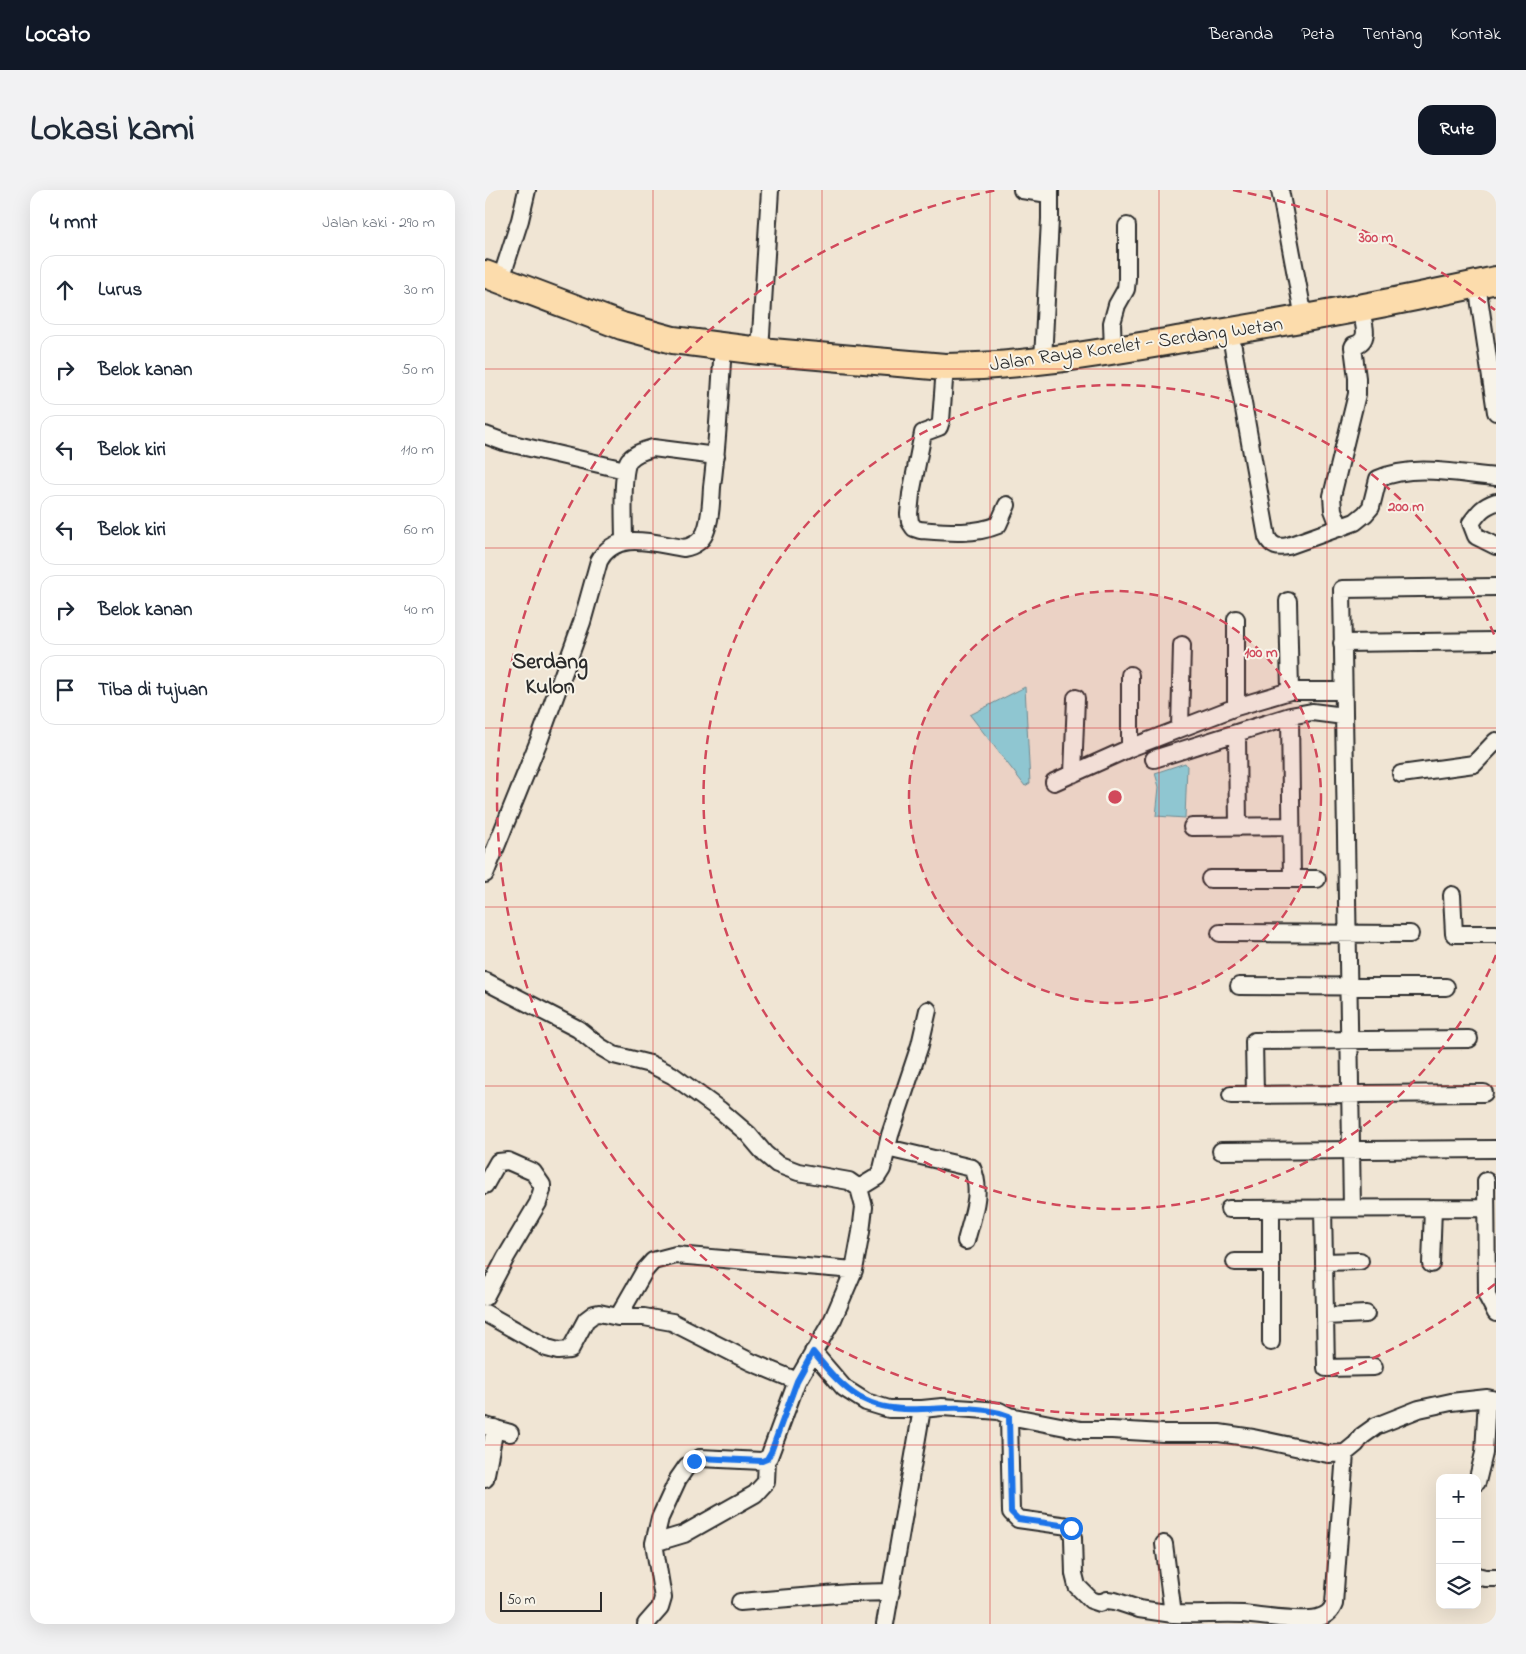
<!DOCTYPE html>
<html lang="id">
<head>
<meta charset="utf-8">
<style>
  :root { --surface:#fff; --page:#f2f2f3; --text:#1f2937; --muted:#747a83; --line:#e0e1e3; --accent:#111827 }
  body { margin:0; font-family:"Indie Flower",sans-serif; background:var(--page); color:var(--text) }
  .controls { position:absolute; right:15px; bottom:15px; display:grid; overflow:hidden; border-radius:10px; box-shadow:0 5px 20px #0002 }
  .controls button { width:45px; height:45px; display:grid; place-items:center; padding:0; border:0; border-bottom:1px solid var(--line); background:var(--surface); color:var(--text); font:25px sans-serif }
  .scale { position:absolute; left:15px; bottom:12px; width:102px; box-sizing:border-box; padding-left:5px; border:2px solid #2b2b2b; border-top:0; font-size:14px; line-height:18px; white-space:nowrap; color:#2b2b2b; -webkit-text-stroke:4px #f7f3e8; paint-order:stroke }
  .stop { position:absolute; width:15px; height:15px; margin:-11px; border:4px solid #1a73e8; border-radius:50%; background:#fff }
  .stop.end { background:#1a73e8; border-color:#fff; box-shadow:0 1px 5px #0008 }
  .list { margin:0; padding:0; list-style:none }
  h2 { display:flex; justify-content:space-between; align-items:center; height:65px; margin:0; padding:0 20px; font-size:21px }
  h2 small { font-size:16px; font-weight:400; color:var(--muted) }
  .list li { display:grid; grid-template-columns:32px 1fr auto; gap:15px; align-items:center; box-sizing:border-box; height:70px; margin:0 10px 10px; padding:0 10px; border:1px solid var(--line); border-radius:15px }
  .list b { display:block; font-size:19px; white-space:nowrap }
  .list em { font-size:16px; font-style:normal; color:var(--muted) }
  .icon { flex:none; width:28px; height:28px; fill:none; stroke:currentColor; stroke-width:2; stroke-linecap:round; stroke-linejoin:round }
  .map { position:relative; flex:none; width:1011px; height:1434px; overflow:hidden; border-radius:15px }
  header { display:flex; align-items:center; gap:30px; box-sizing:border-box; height:70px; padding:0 25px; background:var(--accent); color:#fff }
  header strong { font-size:24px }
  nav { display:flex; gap:28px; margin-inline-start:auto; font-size:18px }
  .intro { display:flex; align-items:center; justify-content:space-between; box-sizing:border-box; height:120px; padding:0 30px }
  h1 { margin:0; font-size:35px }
  .button { padding:12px 22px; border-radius:15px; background:var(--accent); color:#fff; font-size:18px; font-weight:700 }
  main { display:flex; gap:30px; padding:0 30px }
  aside { flex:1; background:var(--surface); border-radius:15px; box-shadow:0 5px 20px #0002 }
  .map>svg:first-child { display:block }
  .water { fill:#87d8e2; stroke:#629399 }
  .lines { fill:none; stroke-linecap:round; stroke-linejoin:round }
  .street-casing { stroke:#2b2b2b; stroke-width:20 }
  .primary-casing { stroke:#2b2b2b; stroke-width:30 }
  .street { stroke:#f7f3e8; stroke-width:16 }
  .primary { stroke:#fcdcac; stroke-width:26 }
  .route { stroke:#1a73e8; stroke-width:6 }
  .grid { fill:none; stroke:#d62828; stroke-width:1; stroke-opacity:0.55 }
  .ring { fill:none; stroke:#d1495b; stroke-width:2.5; stroke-dasharray:9 6 }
  .labels { text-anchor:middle; stroke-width:4; stroke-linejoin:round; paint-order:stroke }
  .street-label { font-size:20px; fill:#2b2b2b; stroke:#f7f3e8 }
  .quarter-label { font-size:22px; font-weight:bold; fill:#2b2b2b; stroke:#f7f3e8 }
  .centre { fill:#d1495b; stroke:#f7f3e8; stroke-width:2.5 }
  .ring-label { font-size:15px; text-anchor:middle; font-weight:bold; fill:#d1495b; stroke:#f7f3e8; stroke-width:4; stroke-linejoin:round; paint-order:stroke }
</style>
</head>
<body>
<header>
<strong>Locato</strong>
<nav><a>Beranda</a><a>Peta</a><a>Tentang</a><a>Kontak</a></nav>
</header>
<div class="intro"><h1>Lokasi kami</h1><a class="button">Rute</a></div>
<main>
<aside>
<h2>4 mnt<small>Jalan kaki · 290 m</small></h2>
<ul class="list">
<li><svg class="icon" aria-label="ahead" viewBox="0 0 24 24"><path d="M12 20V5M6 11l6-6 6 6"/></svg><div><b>Lurus</b></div><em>30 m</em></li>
<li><svg class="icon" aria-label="right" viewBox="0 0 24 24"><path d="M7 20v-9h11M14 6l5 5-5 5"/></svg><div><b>Belok kanan</b></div><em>50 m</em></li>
<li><svg class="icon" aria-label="left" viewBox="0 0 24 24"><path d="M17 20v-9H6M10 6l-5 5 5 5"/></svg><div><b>Belok kiri</b></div><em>110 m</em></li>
<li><svg class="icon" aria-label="left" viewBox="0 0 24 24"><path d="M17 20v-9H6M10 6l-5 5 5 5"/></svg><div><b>Belok kiri</b></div><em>60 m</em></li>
<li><svg class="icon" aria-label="right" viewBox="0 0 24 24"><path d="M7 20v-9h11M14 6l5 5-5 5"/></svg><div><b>Belok kanan</b></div><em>40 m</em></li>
<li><svg class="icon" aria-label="arrive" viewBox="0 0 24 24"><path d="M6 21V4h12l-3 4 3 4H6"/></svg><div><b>Tiba di tujuan</b></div></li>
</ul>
</aside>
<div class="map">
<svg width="1011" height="1434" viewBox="0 0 1011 1434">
  <rect width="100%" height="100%" fill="#f0e5d4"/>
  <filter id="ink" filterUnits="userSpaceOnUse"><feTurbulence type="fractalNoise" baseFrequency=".02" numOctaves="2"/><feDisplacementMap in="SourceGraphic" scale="10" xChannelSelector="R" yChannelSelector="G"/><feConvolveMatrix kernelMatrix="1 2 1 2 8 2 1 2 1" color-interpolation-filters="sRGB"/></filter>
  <g filter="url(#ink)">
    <path class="water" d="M540,497L545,593L540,596L485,525Z
      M700,573L702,576L700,628L671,626L674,597L670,583Z"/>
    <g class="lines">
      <g class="street-casing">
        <path id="street" d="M537,0L564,4
          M795,0L819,128
          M16,89L35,30L42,0
          M992,94L1011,222
          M745,141L782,347C787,357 793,358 803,356L870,332L880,324L886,317L893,289C929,273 973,284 1011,287
          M275,161L285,0
          M628,161L627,133L632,115L641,99L642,89V36
          M558,170L565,29V0
          M460,177L456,231L454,237L438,243L426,304L424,324L425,332L429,338L435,340C461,342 489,345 513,335L522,315
          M0,245L19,252L140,280
          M1011,312C997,317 994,322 986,333L991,346L1011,356
          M855,338L848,320L847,306L872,204V188L868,157L869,155C887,151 878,131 875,118
          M139,351C139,334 136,282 144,270C150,263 160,260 168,258L231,266
          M803,411L805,501
          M751,429V517
          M857,453L1011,451
          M805,526L807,689
          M695,538L697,455
          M752,543L753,637
          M645,558V485
          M669,569L805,526L827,522L859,526
          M588,584L591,508
          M916,584L989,574L1011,551
          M569,592L645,558L751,517L805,501H858
          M707,637L806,636
          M0,684L55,548L97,432L114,371C131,339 170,354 199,358C209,356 216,352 220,343C226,329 226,312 227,297C233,250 235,202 238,155
          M725,689H832
          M967,705L969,744H1011
          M735,743L925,744
          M0,791L93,839L114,856L129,865L165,874L187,885L235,920L263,944L280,964L292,974L313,982L364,991L374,998L379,1017L376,1042L369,1080L348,1129L312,1191L284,1267L277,1271L215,1268L202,1276L193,1289L175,1328L169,1353L178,1408L175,1418L161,1434
          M754,796L961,797
          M746,905L999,903
          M770,905L769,851L984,849
          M402,958L487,978C498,1002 487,1027 481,1051
          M736,961L1011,959
          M1001,991L1002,1106L1011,1123
          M0,995L13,972L23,971L48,982L57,995V1000L53,1013L21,1067L0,1107
          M374,998L392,987L397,979L405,945L435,855L443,820
          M838,1018L841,1178L889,1177
          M867,1018L857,399L1011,397
          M744,1019L1001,1018
          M786,1019V1152
          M750,1072H786
          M839,1072L875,1071
          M946,1074L948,1018
          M0,1123L62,1158L73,1161L85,1160L101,1130L109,1124L114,1123L133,1127H159L187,1132L266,1172L312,1191
          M840,1126L881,1124
          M133,1127L160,1080L168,1071L191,1065L369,1080
          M328,1162L359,1198L381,1212L404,1219H437L457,1217L487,1219L514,1221L524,1226L596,1240H627L678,1243H734L768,1248L843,1264L860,1263L871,1254L877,1246L891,1236L934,1219L966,1212L1002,1208L1011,1210
          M524,1226L526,1322L533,1329L583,1336L586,1338L588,1348L589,1384L592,1396L606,1410L615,1413L622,1410L630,1411L654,1419L688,1424
          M0,1236L25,1243
          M0,1289L10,1238
          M992,1292L999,1263L1002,1208
          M169,1353L199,1344L270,1304L281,1292L282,1269
          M679,1354L688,1424C711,1425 735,1423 758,1424C779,1426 812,1432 832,1428C841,1426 846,1422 849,1414L860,1263
          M992,1386L1000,1388H1011
          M255,1412L365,1403L406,1402
          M400,1434L437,1219"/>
      </g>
      <g class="primary-casing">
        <path id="primary" d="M0,84L137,136L188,150L275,161L460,177C540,177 619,162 698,149C802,132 907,113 1011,90"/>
      </g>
      <use href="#street" class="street"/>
      <use href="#primary" class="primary"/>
    </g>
  </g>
  <g class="lines" filter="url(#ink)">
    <path class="route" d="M209,1271L215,1268L277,1271L282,1269L286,1262L312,1191L328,1162C361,1203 381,1222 437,1219C451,1219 463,1217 479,1218C494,1219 509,1220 524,1226L526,1322L533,1329L583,1336L586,1338"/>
  </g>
  <path class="grid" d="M168,0V1434M337,0V1434M505,0V1434M674,0V1434M842,0V1434M0,179H1011M0,358H1011M0,538H1011M0,717H1011M0,896H1011M0,1076H1011M0,1255H1011"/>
  <circle cx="630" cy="607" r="206" fill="#d1495b" fill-opacity=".12"/>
  <g class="ring">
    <circle cx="630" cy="607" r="206"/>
    <path d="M1011 765A412 412 0 1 1 1011 449"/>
    <path d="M1010 1094A618 618 0 1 1 512 0M748 0A618 618 0 0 1 1010 120"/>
  </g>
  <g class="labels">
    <g class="street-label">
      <text transform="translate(651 153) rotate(-8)" y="7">Jalan Raya Korelet - Serdang Wetan</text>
    </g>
    <g class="quarter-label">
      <text x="65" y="478">Serdang<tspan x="65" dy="25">Kulon</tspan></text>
    </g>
  </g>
  <circle cx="630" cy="607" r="8" class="centre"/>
  <g class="ring-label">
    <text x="891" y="52">300 m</text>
    <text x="921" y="321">200 m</text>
    <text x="776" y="467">100 m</text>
  </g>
</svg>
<div class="controls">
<button>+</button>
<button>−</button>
<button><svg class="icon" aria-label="layers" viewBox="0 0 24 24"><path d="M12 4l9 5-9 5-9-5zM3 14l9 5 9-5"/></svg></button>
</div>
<div class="scale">50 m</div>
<div class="stop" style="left:586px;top:1338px"></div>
<div class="stop end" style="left:209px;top:1271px"></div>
</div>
</main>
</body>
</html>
